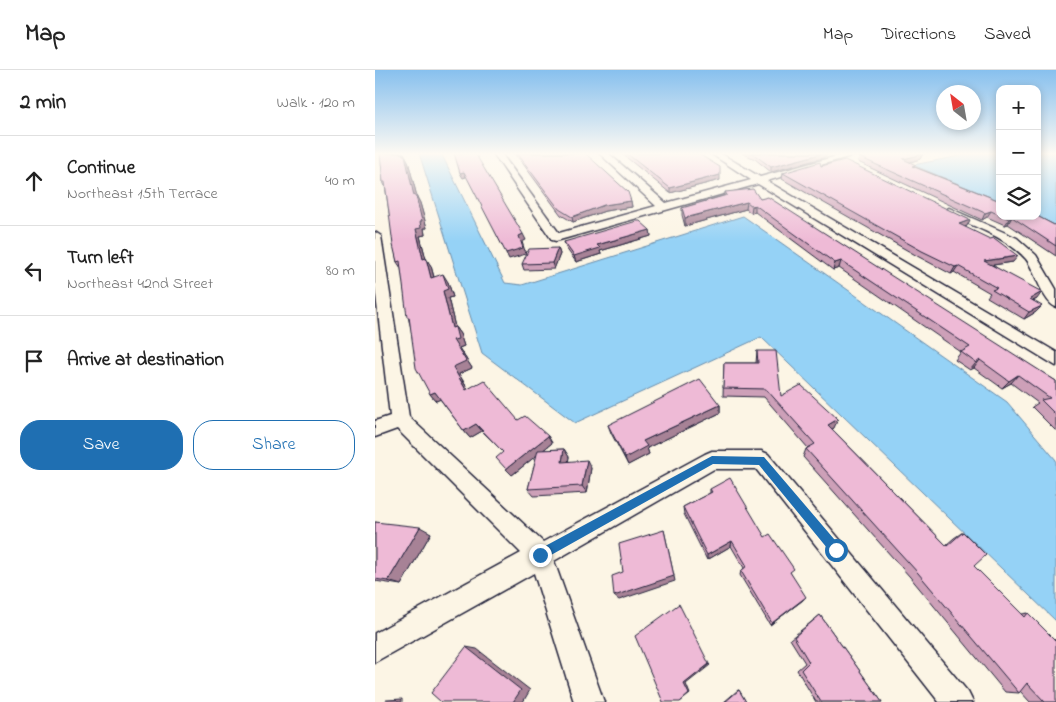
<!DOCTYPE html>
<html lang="en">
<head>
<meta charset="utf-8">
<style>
  :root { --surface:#fff; --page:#f6f6f6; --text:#222; --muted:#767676; --line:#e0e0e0; --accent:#1f6fb2 }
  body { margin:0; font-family:"Indie Flower",sans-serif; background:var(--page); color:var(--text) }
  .controls { position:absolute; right:15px; top:15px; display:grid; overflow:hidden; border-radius:10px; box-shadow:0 2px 8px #0003 }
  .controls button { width:45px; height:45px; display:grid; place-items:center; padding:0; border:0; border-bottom:1px solid var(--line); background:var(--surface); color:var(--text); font:25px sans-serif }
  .compass { position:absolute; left:561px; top:15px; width:45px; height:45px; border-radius:50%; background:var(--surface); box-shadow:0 2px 8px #0003; rotate:329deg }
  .stop { position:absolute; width:15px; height:15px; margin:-11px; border:4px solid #1f6fb2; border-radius:50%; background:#fff }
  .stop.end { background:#1f6fb2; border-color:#fff; box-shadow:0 1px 5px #0008 }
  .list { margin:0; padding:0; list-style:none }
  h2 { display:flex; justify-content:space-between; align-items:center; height:65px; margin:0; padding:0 20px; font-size:21px }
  h2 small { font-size:16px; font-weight:400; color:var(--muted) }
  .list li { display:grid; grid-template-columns:32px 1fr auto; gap:15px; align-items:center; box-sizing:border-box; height:90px; padding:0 20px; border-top:1px solid var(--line) }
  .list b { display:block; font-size:19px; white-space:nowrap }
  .list p { margin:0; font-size:16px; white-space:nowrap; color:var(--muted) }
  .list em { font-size:16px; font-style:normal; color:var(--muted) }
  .actions { display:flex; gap:10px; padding:15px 20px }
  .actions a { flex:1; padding:11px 0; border:1px solid var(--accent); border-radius:20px; text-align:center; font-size:18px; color:var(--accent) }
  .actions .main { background:var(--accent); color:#fff }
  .icon { flex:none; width:28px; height:28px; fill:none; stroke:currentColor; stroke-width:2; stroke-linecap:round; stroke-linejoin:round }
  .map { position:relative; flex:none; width:681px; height:632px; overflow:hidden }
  header { display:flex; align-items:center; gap:30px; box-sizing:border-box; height:70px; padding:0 25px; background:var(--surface); border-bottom:1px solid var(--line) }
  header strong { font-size:24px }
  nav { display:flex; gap:28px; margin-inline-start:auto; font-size:18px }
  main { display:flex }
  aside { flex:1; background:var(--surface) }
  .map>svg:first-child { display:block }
  .water { fill:#95d2f6; stroke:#678cab }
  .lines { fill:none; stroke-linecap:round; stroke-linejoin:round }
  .minor-casing { stroke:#22223b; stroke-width:3 }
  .minor { fill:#fcf5e5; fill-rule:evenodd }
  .wall { fill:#cda0b8; stroke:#22223b }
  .shaded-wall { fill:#a78296; stroke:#22223b }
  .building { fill:#eebad6; stroke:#22223b }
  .route { fill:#1f6fb2 }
</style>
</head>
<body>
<header>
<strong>Map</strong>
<nav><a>Map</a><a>Directions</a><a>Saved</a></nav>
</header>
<main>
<aside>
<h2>2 min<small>Walk · 120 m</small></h2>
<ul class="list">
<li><svg class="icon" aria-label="ahead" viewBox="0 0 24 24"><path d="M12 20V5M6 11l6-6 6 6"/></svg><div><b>Continue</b><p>Northeast 15th Terrace</p></div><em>40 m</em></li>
<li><svg class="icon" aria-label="left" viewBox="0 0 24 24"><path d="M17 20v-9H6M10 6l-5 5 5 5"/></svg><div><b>Turn left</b><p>Northeast 42nd Street</p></div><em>80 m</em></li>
<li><svg class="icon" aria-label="arrive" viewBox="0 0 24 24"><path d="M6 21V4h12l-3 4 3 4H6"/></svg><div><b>Arrive at destination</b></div></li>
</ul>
<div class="actions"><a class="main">Save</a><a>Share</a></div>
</aside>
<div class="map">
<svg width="681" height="632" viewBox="0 0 681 632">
  <rect width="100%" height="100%" fill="#fcf5e5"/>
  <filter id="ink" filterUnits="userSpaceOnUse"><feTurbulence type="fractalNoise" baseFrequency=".02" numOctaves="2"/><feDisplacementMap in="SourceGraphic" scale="10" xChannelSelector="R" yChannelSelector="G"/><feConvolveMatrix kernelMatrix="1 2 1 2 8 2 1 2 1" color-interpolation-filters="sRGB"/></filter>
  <g filter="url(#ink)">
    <path class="water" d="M44,83H66L130,213L147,215L368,146L632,332L681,390V551L386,267L200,353L107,283Z
      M601,83H625V131L538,95Z
      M662,83H681V156L662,146Z"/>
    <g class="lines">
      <g class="minor-casing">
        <path id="minor" d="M118,83H126L184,163L281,136L224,83H233L291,133L376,110L335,83H345L385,107L473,83H486L392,111L681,282V296L383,114L181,171L177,170Z
          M574,138L642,168L661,185L681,219V237C668,233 660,200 651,189C630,166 597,156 570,143L569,141Z
          M0,162L6,166L34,347L168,472L330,384L337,381H386L393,384L593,622L598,632H564L381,399H339L179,491L229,632H199L159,503L0,592V563L146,483L22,359L0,367V351L15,346L0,216Z"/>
      </g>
      <use href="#minor" class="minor"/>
    </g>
    <path class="wall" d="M4,83H29L33,91L42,127L45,133L52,158H49L50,165L45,166L51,189L56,196L59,207L73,212L78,227L73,228L80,257L85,264L89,276L84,278L97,298L84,304L93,319L143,350L173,366L177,373L168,380L189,379L194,387L193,391L216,398L212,423L159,426L153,419L162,385L137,405L128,382L107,361L95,368L89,361L65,329L61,331L55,324L34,251L26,198L22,192L10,116L8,112L6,83Z
      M140,83H210L256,131L257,137L230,141L198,152L186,145Z
      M246,83H322L345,110L295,123Z
      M367,83H454L448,88L396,102L380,89Z
      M548,84L545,89L535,92L540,97L625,131V146H662L681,156V186L633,154L630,155L612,147L607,150L483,92L484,87Z
      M446,96L592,156L590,157L638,192L618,195L662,229L658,231L661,242L649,249L612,227L615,223L579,202L576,204L544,187L407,109L408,103Z
      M350,122L385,129L681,311V361L657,337L663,333L636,313L627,318L599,298L595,300L580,290L586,282L464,198L458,200L380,142L376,143L371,139L310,156L307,145V138L350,125Z
      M275,160L276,166L225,181L226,184L201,192L191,178L189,172Z
      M183,178L185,184L179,199L149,200L147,194Z
      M382,281L406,326L459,358L457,359L571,475L579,468L588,462L599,496L647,544L653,543L681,632H655L645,621L644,623L630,622L535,507L428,387L431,379L433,378L389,327L348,326L349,293H381Z
      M345,335V343L272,378L274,384L253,395L236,363L233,355Z
      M335,419L390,467L416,504L428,530L395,555L365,505L366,501L369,498L356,476L332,490L309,444L308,437L335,423Z
      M0,452L56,463L26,515L0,511Z
      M445,545L507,632H441L422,600L430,593L415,569Z
      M363,620H364L371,632H349Z"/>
    <path class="shaded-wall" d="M27,83H29L30,88V85L33,91L42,127L45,133L52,158H49L50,165L45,166L53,197L48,189L41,159L39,126Z
      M449,83H454L448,88L396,102V97Z
      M548,84L545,89L526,95L528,89Z
      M89,102L91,107L88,108L85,103Z
      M345,105V110L295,123V118Z
      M256,131L257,137L230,141L198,152L197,147L229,135Z
      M372,132L371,139L310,156V148Z
      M380,135V142L376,143L377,136Z
      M616,141L612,147L607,150L610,143Z
      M637,147L633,154L630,155L634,149Z
      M595,150L592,156L581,160L584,154Z
      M275,160L276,166L225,181L226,184L201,192L199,186L222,175Z
      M148,164L151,170L147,172L151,184L134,189L131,183L144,166Z
      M183,178L185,184L179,199L177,193Z
      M643,186L638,192L605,197L609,191Z
      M51,188L56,196L61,216L56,208Z
      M466,191L464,198L458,200L460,193Z
      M583,196L579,202L576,204L580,197Z
      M68,204L73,212L78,227L73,228L80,257L85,264L89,276L84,278L97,298L84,304L97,327L91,320L78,297V270L77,258L68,221Z
      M667,222L662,229L649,235L655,229Z
      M667,236L661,242L649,249L654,242Z
      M605,290L599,298L595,300L601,293Z
      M643,305L636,313L627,318L634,311Z
      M60,322L66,329L61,331L55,324Z
      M345,335V343L272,378L274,384L253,395L250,388L268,371Z
      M463,349L459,358L450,363L453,355Z
      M101,354L107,361L95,368L89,361Z
      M173,366L177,373L137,405L131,399Z
      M189,379L194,387L192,399L187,392Z
      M212,390L216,398L212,423L207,416Z
      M45,457L56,463L26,515L13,511Z
      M289,460L300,511L244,530L239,526Z
      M357,471L356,476L332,490V485Z
      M431,527L428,530L395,555L397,553Z
      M91,577L102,579L155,620L148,632H138Z
      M334,594L335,595L311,614L315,624L305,632L309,614Z
      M27,629V632H11V630Z"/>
    <path class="building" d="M5,83H27L28,85H30L39,126H41L47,151H45L46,158L41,159L48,189L51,188L56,208L68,204L73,219L68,221L77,258L80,257L83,269L78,270L91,291L78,297L91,320L109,310L143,350L150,346L173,366L131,399L121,388L128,382L101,354L89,361L60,322L55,324L41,298L34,247H32L25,191L22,192L18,175L10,112H8Z
      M79,83H100L148,164L144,166L148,178L131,183L89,102L85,103Z
      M142,83H210L253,122L256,131L229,135L197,147L184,139Z
      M251,83H322L345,97V105L295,118Z
      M377,83H449L396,97Z
      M499,83H545L548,84L528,89L541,95L537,96L625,131V145L616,141L610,143L484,87Z
      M470,90L595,150L584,154L615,169L619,168L643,186L609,191L667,222L655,229L667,236L654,242L617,220L622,218L583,196L580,197L547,181L408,103L445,92L446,96Z
      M378,119L385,129L393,127L681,311V345L666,330L675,328L643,305L634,311L605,290L601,293L586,282L595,277L466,191L460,193L380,135L377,136L372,132L310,148L307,138L352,125L350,122Z
      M628,146H662L681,156V176L637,147L634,149Z
      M262,151H265L275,160L222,175L225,178L199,186L189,172Z
      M183,178L177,193L147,194L154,179Z
      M382,281H401L406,326L426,315L463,349L453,355L572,476L588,462L611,485L599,496L650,547L653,543L681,571V632H670L652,613L644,623L543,503L431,379L440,374L391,319L348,318L349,293H383Z
      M325,309L345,335L268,371L272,376L250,388L233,355Z
      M189,379L187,392L212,390L207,416L153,419L163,380Z
      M355,408L390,467L395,464L419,499L415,502L431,527L397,553L366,501L372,496L357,471L332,485L308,437L337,422L335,419Z
      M0,452L45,457L13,511L0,509Z
      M289,460L299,506L239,526L237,506L248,502L244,474Z
      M304,534L334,594L309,614L314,624L305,632H288L260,566Z
      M445,545L507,632H446L426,600L434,592L419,567Z
      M91,577L146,620L138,632H66L56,623Z
      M364,620L371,632H350Z"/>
  </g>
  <linearGradient id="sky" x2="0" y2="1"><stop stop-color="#87c0ee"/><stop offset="0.49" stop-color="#fefaf3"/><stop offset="1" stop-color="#fefaf3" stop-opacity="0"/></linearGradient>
  <rect width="681" height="171" fill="url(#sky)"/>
  <path class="route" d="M337,386L389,387L465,476V484H457L384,395L338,394L169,489H161V481Z"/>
</svg>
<div class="controls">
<button>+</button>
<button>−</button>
<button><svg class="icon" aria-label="layers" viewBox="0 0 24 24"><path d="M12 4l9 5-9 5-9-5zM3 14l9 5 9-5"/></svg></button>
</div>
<svg class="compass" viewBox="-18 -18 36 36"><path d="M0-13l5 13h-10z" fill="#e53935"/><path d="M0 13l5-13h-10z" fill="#767676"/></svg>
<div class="stop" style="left:461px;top:480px"></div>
<div class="stop end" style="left:165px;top:485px"></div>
</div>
</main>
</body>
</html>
